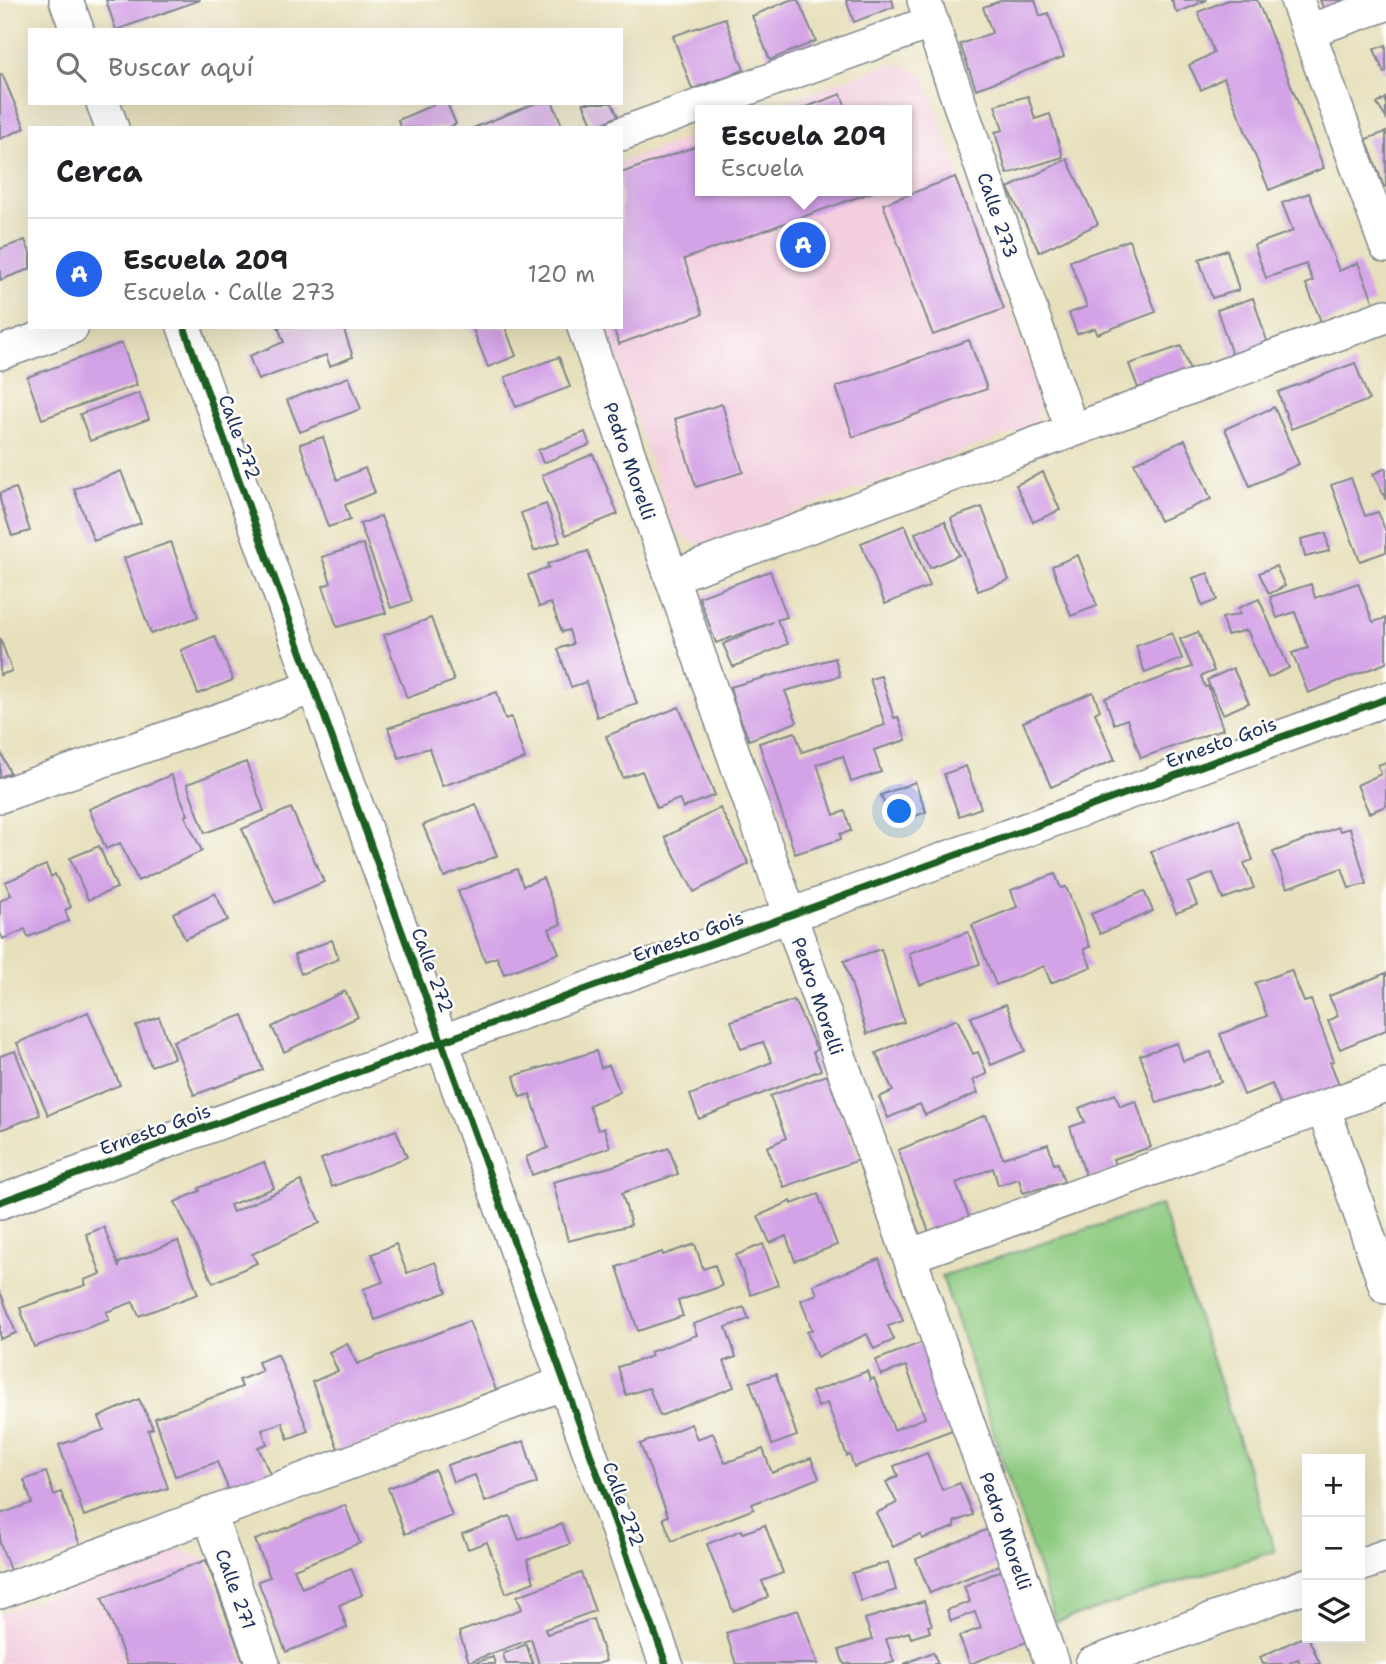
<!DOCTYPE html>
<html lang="es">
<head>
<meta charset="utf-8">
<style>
  :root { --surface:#fff; --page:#f2f2f2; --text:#202124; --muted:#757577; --line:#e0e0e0; --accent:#2563eb }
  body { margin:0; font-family:"Shantell Sans",sans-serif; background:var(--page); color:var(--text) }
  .controls { position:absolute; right:21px; bottom:21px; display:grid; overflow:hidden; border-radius:0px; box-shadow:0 7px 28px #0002 }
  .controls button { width:63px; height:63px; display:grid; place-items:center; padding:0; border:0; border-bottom:2px solid var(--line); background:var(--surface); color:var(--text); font:35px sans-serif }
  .you { position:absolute; left:900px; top:812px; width:24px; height:24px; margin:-18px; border:5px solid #fff; border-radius:50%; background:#1a73e8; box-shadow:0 0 0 10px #1a73e833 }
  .badge { display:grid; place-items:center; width:46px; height:46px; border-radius:50%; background:var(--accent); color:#fff; font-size:23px; font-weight:700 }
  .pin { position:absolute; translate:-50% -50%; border:4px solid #fff; box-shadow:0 2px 7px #0006 }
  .popup { position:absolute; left:695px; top:105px; width:217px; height:91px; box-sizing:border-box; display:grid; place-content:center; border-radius:0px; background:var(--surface); filter:drop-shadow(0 2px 5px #0005); font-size:23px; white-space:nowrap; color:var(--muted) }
  .popup b { font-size:26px; color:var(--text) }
  .popup::after { content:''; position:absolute; left:50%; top:100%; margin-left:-14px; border:14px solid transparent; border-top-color:var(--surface) }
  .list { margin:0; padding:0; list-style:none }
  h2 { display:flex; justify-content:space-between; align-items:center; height:91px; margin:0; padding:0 28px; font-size:30px }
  h2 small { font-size:23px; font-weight:400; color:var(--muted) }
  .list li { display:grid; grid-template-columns:46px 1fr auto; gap:21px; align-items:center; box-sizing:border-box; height:112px; padding:0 28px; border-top:2px solid var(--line) }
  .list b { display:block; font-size:26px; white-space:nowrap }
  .list p { margin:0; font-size:23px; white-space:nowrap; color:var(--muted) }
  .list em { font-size:23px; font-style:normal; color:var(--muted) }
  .icon { flex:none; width:38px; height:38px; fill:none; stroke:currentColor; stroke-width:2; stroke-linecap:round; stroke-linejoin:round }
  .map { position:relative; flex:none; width:1386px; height:1664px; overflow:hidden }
  .search { position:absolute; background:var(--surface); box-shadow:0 7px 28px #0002; left:28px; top:28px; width:595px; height:77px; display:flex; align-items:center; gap:18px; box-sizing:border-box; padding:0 24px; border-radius:0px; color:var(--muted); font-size:26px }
  .panel { position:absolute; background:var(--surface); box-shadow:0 7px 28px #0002; left:28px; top:126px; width:595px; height:203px; border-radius:0px }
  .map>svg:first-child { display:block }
  .built { fill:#f3cfe0 }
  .green { fill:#8dca80; stroke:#547c6f; stroke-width:2 }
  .building { fill:#d4a2e7 }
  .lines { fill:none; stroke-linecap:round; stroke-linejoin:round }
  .street-casing { stroke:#81888d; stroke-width:36 }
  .street { stroke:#fff; stroke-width:33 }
  .cycleway-casing { stroke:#fdfcf7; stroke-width:11 }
  .cycleway { stroke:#1b5e20; stroke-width:7 }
  .labels { text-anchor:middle; stroke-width:5; stroke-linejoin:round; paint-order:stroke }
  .street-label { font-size:19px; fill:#1b2f5e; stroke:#fdfcf7 }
</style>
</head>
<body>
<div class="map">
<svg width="1386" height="1664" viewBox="0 0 1386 1664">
  <rect width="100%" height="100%" fill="#fdfcf7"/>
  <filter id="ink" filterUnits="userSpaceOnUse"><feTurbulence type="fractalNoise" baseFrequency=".0143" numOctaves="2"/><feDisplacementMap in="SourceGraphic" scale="14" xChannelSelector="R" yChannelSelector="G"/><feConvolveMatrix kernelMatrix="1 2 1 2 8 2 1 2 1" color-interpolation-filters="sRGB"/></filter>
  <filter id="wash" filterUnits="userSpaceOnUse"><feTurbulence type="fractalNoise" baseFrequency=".00686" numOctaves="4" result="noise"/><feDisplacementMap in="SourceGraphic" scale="28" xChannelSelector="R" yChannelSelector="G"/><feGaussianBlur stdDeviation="1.57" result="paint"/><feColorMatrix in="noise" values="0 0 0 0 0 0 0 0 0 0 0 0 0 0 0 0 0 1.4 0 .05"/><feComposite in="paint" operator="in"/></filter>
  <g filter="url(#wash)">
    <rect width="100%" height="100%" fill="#e7e0bc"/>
    <path class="built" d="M894,62L923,74L1040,395L1036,425L700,545L675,532L604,327H621V162L700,133V191H906V110H762Z
      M180,1549L206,1560L244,1664H0V1613Z"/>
    <path class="green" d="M1161,1205L1275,1551L1056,1622L942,1276Z"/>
    <g id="blocks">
      <path class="building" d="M106,0H200L116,30Z
        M790,0H798L816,41L770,60L752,16Z
        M846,0H892L894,7L854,22Z
        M1003,0H1035L1040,16L1048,13L1064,57L976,89L960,44L992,33L983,7Z
        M1171,0H1207L1177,13Z
        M1228,0H1257L1324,168L1269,190L1224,78L1201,90L1189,65L1214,53L1198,12Z
        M1320,0H1385L1328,21Z
        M725,18L744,70L692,89L673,36Z
        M1386,45V72L1384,73L1374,49Z
        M2,74L25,128L0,139V75Z
        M841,94L847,110H798Z
        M1028,96L1035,119L1050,114L1063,157L1007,174L995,132L1003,130L995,105Z
        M1386,98V118L1377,104Z
        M437,103H447L456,124L448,128H401L398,120Z
        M536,103H553L563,128H473Z
        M583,103H612L618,116L594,128Z
        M1386,132V186L1384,187L1366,139Z
        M700,145V191H875L684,259L703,314L619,344L613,327H621V173Z
        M1067,159L1098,224L1039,252L1008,188Z
        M955,177L1004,309L933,335L883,204Z
        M1309,193L1339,271L1358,263L1374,303L1322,324L1306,284L1313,281L1306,264L1266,278L1254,245L1293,231L1282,203Z
        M25,240L30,253V269L0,280V249Z
        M1129,240L1156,312L1097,334L1095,328L1077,334L1069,313L1087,307L1070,261Z
        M1227,250L1239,290L1212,298L1199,259Z
        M1253,298L1269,347L1233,358L1217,310Z
        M278,327H343L353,357L330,366L326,355L258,380L249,356L284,342Z
        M472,327H505L516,356L488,367Z
        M969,340L987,389L853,437L836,387Z
        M122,343L137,385L42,419L27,377Z
        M1181,346L1190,371L1138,388L1129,364Z
        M559,357L570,387L516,407L505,377Z
        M1355,363L1369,400L1291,429L1278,392Z
        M349,377L361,409L300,432L287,400Z
        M139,393L149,419L90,441L80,414Z
        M722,404L743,472L696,487L675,419Z
        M1274,407L1299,464L1250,486L1225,429Z
        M585,432L590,445L543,463L538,450Z
        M323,437L337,480L365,468L375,492L345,505L350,520L328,527L300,444Z
        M1185,440L1211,499L1160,521L1134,463Z
        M593,454L618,514L566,535L542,475Z
        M1386,468V500L1373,474Z
        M121,471L141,523L94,541L74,489Z
        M1043,472L1060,510L1033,522L1016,485Z
        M1351,478L1365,516L1378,512L1386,532V552L1360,561L1331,485Z
        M16,488L30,531L12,536L0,500V493Z
        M546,504L560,542L534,551L521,513Z
        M982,507L1009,580L978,591L951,518Z
        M381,516L412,601L391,608L360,524Z
        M945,521L959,555L930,568L915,533Z
        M905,525L930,586L885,604L861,543Z
        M1326,533L1329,551L1305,557L1301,539Z
        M171,542L198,617L151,634L124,558Z
        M363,544L386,613L337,627L323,586L331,583L322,557Z
        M588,551L637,704L597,717L586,682L571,687L558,649L573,644L569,630L562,632L551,603L539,607L528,575L549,567L547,564Z
        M1078,555L1097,606L1071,616L1052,566Z
        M1276,566L1285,586L1269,594L1259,573Z
        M770,571L787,617L777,620L788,644L733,667L723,644L773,622L716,643L699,597Z
        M1208,573L1217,600L1202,606L1193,578Z
        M1358,583L1373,622L1386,618V663L1308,693L1292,653L1308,648L1295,612L1277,618L1270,597L1311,584L1315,598Z
        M1259,599L1289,668L1268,678L1247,630L1227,635L1222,618L1240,614L1238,608Z
        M431,618L454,681L407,698L384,635Z
        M1198,632L1214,671L1201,676L1205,687L1208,686L1223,729L1141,758L1127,719L1114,724L1105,698L1192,667L1180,639Z
        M1172,633L1182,659L1145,673L1136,646Z
        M215,636L233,680L198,694L181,650Z
        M0,638L12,671L0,675Z
        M835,658L840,676L785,691L797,722L749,740L735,705L730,687Z
        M1233,668L1249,703L1223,714L1207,680Z
        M881,676L894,718L898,717L906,740L874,750L881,772L851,782L843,756L817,764L834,815L845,811L851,831L840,834L841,839L795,854L759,743L795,732L802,752L885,725L870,679Z
        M497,692L505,719L511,717L525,759L442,786L429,748L399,758L388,728Z
        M1093,692L1100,710L1095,713L1115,760L1051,787L1023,722Z
        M679,707L715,795L683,808L679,799L657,808L642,771L623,778L606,736Z
        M0,750L10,773L0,777Z
        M246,762L264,811L205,833L187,784Z
        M1386,762V806L1369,813L1357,785L1381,774L1378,765Z
        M966,766L981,808L959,816L944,774Z
        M171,775L188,815L185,816L202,851L138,881L120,843L106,849L89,809Z
        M915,782L926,812L893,825L881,795Z
        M476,804L497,856L444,877L423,825Z
        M291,808L324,882L275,903L242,829Z
        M720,808L749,864L694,892L665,837Z
        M1238,820L1253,860L1244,863L1254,888L1223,899L1213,873L1188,883L1197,905L1176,913L1151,851Z
        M1338,827L1340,831L1350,828L1367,884L1349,888L1342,868L1287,888L1273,852Z
        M99,846L117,888L88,900L70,858Z
        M46,865L51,877L55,874L71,907L65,910L69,921L28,937L25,929L3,939L0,933V901L11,895L5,882Z
        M517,869L523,886L543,878L561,924L549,929L559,953L504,974L497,957L485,961L458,891Z
        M1055,874L1061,888L1066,887L1090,947L1084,949L1091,967L1051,983L1044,966L996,985L972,925L1017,907L1011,890Z
        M1144,891L1153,911L1100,934L1091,914Z
        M215,893L228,920L185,939L173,913Z
        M968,932L980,964L920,985L909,953Z
        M332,940L339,959L301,974L294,955Z
        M881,949L904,1022L867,1034L844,961Z
        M1291,970L1304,1002L1311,1000L1334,1061L1330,1062L1341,1089L1283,1111L1272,1084L1244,1095L1220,1034L1267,1016L1255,983Z
        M1386,973V1030L1340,1049L1328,1021L1338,1016L1329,996Z
        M345,991L358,1017L284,1052L272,1027Z
        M794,1000L817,1050L813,1052L821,1070L699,1119L690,1095L772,1062L763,1042L741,1049L731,1021Z
        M1006,1004L1025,1051L991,1065L971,1017Z
        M88,1012L120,1085L48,1115L17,1043Z
        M243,1015L263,1070L194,1095L173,1041Z
        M159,1017L174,1058L151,1066L136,1026Z
        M957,1019L973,1054L978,1052L987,1074L973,1080L978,1093L925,1115L920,1104L888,1118L879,1097L893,1091L876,1053Z
        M1177,1043L1183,1061L1211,1052L1221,1082L1157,1103L1140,1055Z
        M15,1051L40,1115L0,1130V1056Z
        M596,1051L601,1068L609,1065L620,1092L589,1105L598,1130L604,1128L610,1147L532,1175L526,1157L548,1148L530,1094L520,1097L514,1076Z
        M827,1075L859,1160L784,1187L767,1147L786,1138L770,1096Z
        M1115,1094L1120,1106L1136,1101L1151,1147L1113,1159L1117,1170L1087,1180L1070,1127L1085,1122L1079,1108Z
        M986,1115L1003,1158L1048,1144L1054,1164L1058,1163L1064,1182L1023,1193L1019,1179L998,1185L993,1168L956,1183L969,1217L929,1232L898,1150Z
        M396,1130L407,1157L332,1187L321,1159Z
        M669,1148L678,1174L622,1193L631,1225L568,1241L553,1182L610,1167Z
        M264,1162L274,1188L230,1205L233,1212L301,1181L320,1223L252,1254L257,1263L213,1283L175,1202L200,1191L199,1188Z
        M818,1194L837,1245L795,1261L786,1236L770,1243L758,1216L791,1201L792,1204Z
        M104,1227L119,1268V1263L178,1241L198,1294L139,1316L133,1302L106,1312L109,1320L34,1347L20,1308L86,1285L84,1280L101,1274L86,1234Z
        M396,1244L407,1273L435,1262L447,1292L375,1320L363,1289L383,1282L372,1254Z
        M695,1244L703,1269L715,1265L722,1286L678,1301L683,1316L638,1331L617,1267L662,1252L663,1255Z
        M763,1244L778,1285L751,1295L736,1255Z
        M879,1259L903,1321L888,1326L894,1340L874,1349L867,1334L817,1357L807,1332L812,1330L801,1300L817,1294L813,1285Z
        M0,1291L16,1333L0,1339Z
        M744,1307L749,1319L726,1327L736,1357L724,1361L734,1387L660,1416L649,1388L626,1395L618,1367L652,1356L650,1352L697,1335L693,1324Z
        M469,1321L496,1390L339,1451L312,1382L338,1371L329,1352L347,1343L357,1364Z
        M923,1342L955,1429L854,1467L850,1455L847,1456L827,1403L818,1407L812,1392L867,1371L870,1380L874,1378L894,1430L925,1418L906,1366L881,1375L876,1360Z
        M278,1354L308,1431L288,1439L282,1422L262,1430L267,1444L258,1447L271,1476L230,1493L217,1462L175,1476L155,1418L242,1387L239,1380L262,1371L258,1362Z
        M776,1374L797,1436L772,1445L750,1382Z
        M139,1399L153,1428L148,1430L168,1488L84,1516L59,1445L104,1430L99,1417Z
        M691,1424L697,1439L713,1433L725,1463L763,1449L772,1473L811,1458L819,1478L752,1504L754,1509L672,1541L663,1518L668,1516L640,1444Z
        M524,1441L537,1483L485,1502L475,1475L453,1482L447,1465Z
        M927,1453L942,1490L960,1483L973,1515L954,1522L955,1527L922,1539L921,1535L916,1536L893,1547L876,1513L897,1503L886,1482L898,1476L894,1466Z
        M435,1470L452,1516L405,1534L388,1488Z
        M46,1472L54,1495L61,1492L81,1548L11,1573L0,1543V1514L32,1503L24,1480Z
        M345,1505L360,1543L294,1569L302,1588L351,1568L362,1595L339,1605L347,1628L286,1652L258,1581L270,1577L255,1540Z
        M510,1516L519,1540L562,1524L570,1544L527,1560L534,1582L506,1593L487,1542L468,1549L462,1534Z
        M765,1525L783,1573L762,1581L768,1597L733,1611L707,1544L742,1530L743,1533Z
        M988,1529L1002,1564L930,1593L916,1559Z
        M206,1560L244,1664H127L102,1598Z
        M888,1562L896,1590L861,1601L852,1573Z
        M1005,1569L1037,1638L970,1664L959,1636L981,1628L975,1612L951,1621L947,1610L970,1602L964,1586Z
        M581,1573L595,1611L545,1629L547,1634L593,1619L606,1661L597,1664H539L531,1639L469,1662L459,1632L522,1609L517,1596Z
        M924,1601L932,1625L928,1626L930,1632L911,1638L909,1632L886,1639L894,1662L887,1664H844L839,1650L872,1639L865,1619Z
        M798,1610L818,1664H736L726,1633Z
        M1307,1635L1320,1664H1300L1298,1659L1288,1664H1263L1260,1657Z
        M526,1644L533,1664H506L503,1654Z
        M933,1652L938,1664H904Z
        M493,1657L495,1664H474V1663Z"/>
    </g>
  </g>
  <g filter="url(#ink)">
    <use href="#blocks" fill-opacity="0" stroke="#81888d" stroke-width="2"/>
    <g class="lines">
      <g class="street-casing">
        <path id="street" d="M66,0L77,30
          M924,0L1072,430
          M1297,0L1386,246
          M1308,31L1386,4
          M103,103L112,128
          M621,134L932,22
          M184,327L666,1664
          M584,327L1052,1664
          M0,353L72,327
          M671,577L1386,316
          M0,796L314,687
          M1323,1107L1386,1287
          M0,1202L1386,699
          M909,1256L1386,1085
          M209,1514L263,1664
          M1360,1565L1386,1556
          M0,1592L564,1383
          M1092,1664L1307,1585"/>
      </g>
      <use href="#street" class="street"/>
      <g class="cycleway-casing">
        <path id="cycleway" d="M184,327L666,1664
          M0,1202L1386,699"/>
      </g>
      <use href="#cycleway" class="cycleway"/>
    </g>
  </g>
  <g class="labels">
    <g class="street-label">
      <text transform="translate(998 215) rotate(71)" y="7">Calle 273</text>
      <text transform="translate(240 437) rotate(70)" y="7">Calle 272</text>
      <text transform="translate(630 461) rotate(71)" y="7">Pedro Morelli</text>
      <text transform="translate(1221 742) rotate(-20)" y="7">Ernesto Gois</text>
      <text transform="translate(688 936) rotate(-20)" y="7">Ernesto Gois</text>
      <text transform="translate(433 970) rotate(70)" y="7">Calle 272</text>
      <text transform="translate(818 996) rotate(71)" y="7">Pedro Morelli</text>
      <text transform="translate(155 1129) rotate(-20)" y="7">Ernesto Gois</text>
      <text transform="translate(624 1504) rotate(70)" y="7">Calle 272</text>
      <text transform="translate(1006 1531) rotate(71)" y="7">Pedro Morelli</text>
      <text transform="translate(236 1589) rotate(70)" y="7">Calle 271</text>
    </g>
  </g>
</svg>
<div class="controls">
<button>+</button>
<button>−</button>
<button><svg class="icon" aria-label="layers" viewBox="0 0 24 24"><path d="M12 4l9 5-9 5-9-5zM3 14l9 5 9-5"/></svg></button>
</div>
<div class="you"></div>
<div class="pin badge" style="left:803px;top:245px">A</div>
<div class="popup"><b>Escuela 209</b>Escuela</div>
<div class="search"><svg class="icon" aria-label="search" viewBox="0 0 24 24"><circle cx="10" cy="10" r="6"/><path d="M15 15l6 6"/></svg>Buscar aquí</div>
<section class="panel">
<h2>Cerca<small></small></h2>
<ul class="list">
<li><span class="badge">A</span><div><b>Escuela 209</b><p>Escuela · Calle 273</p></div><em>120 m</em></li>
</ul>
</section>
</div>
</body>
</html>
